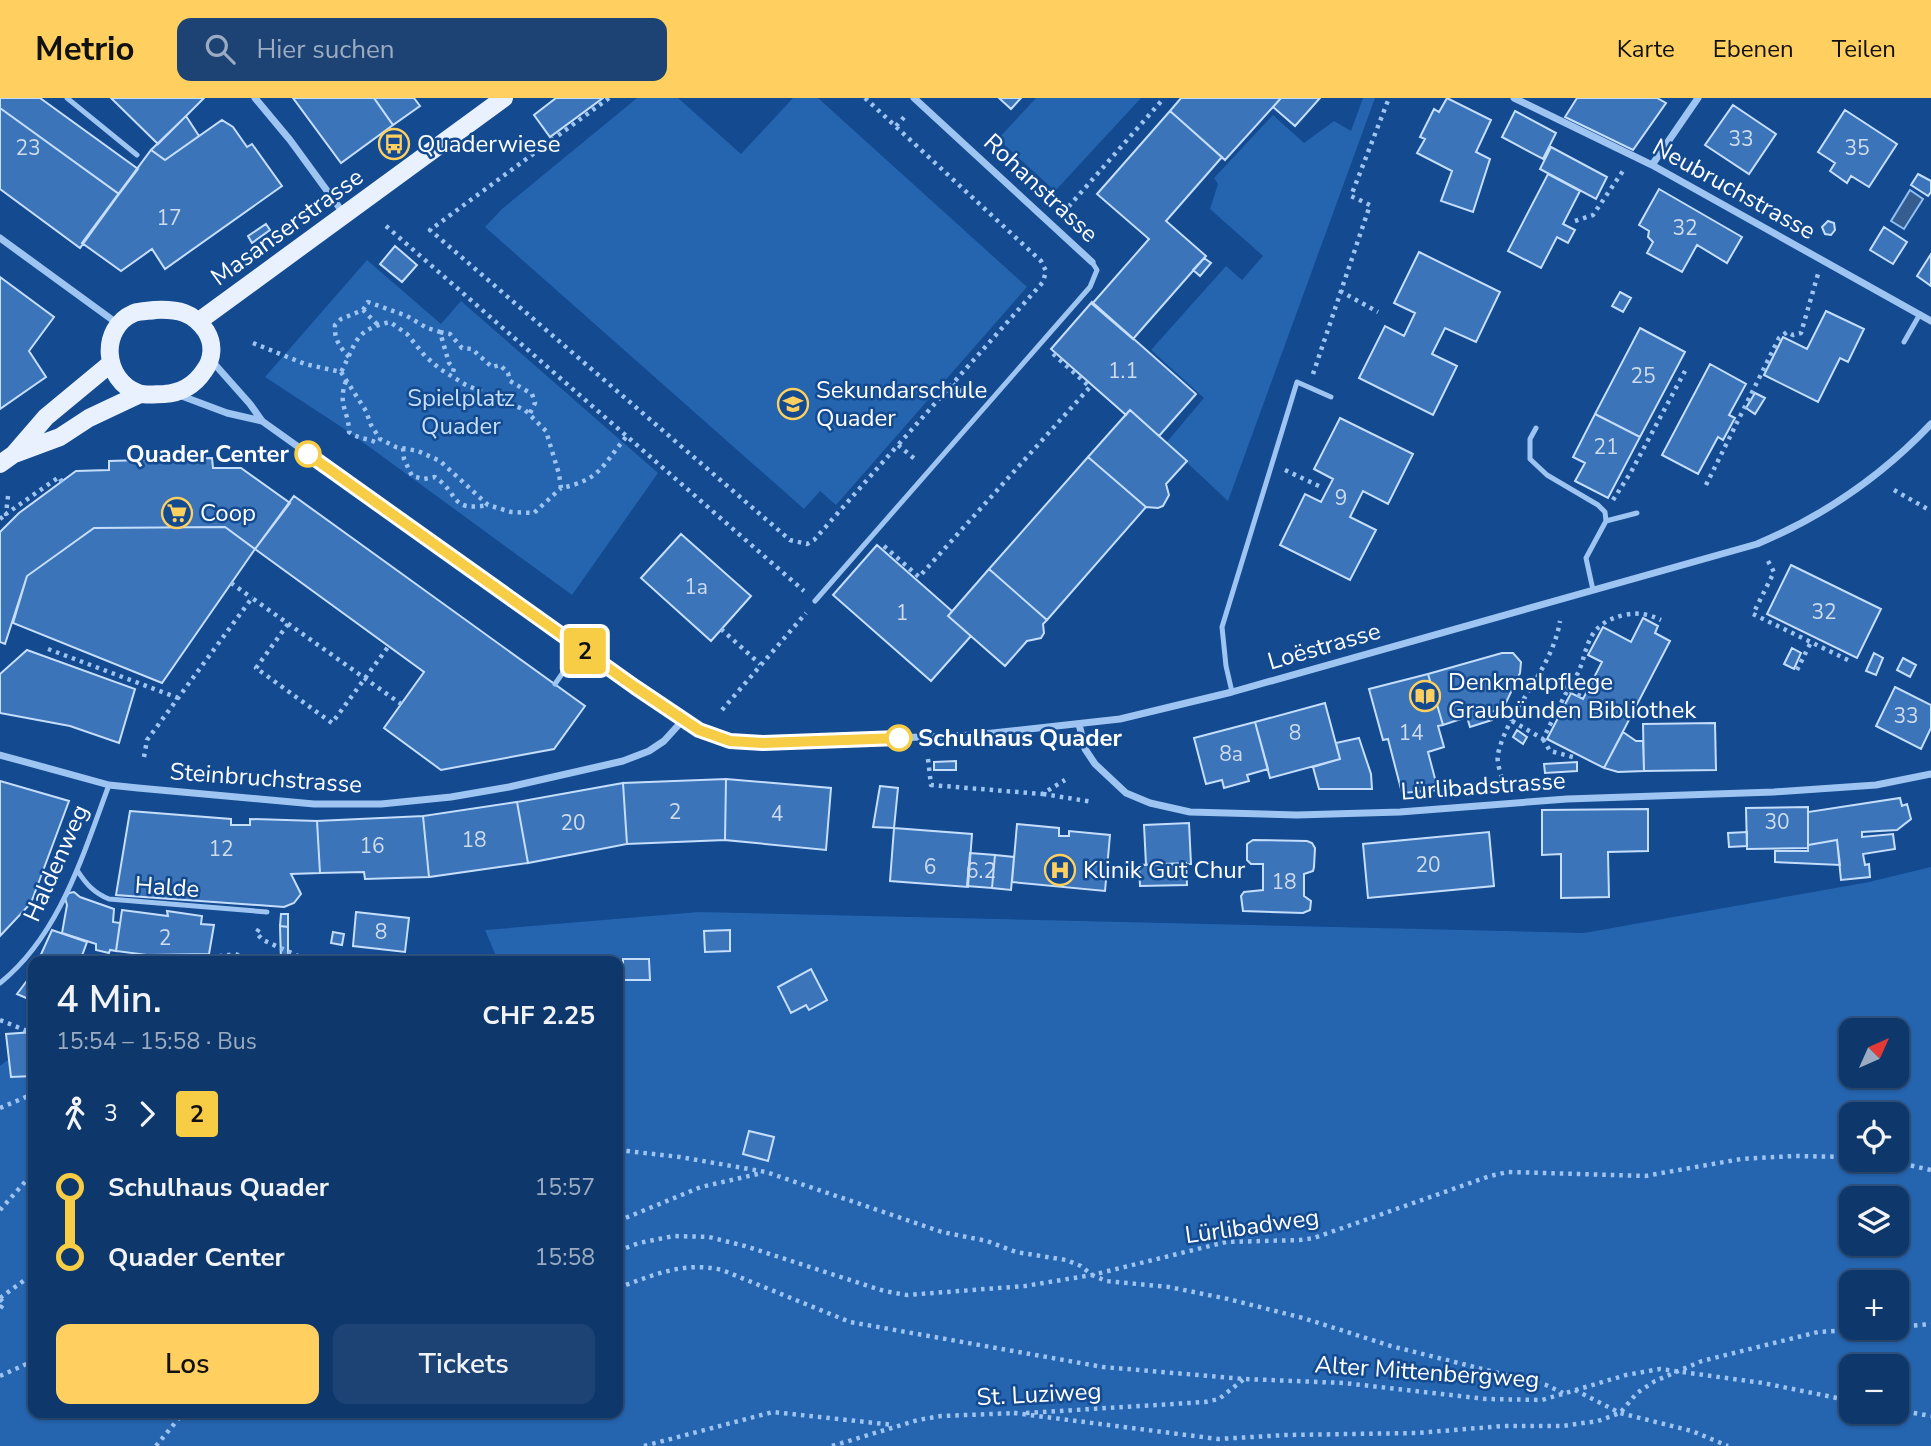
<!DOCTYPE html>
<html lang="de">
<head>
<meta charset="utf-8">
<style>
	:root { --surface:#0e386c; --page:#1c4374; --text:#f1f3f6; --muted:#9bacc2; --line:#2e527f; --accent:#ffd05f }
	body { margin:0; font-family:"Nunito Sans",sans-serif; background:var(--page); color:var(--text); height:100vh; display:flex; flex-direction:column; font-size:26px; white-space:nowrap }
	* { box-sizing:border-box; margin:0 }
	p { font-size:23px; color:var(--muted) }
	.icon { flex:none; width:38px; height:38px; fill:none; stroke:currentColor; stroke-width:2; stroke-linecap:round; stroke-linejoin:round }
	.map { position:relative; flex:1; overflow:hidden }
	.panel { position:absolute; left:28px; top:858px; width:595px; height:462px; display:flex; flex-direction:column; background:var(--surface); border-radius:14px; box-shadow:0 2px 5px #0004,0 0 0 2px var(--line) }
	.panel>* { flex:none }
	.badge { padding:0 14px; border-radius:5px; font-size:24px; line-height:46px }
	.needle { width:46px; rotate:45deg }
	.fabs { position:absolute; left:1839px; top:920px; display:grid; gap:14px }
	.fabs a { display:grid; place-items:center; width:70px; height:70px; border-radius:14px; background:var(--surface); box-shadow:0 2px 5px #0004,0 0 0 2px var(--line); font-size:35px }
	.map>.badge { position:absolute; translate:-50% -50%; box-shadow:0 0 0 4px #fff }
	.legs { display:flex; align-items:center; gap:10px; height:77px; padding:0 28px; font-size:23px }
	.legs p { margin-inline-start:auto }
	.overview { display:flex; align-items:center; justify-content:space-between; height:119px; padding:0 28px }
	h1 { font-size:38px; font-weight:600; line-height:52px }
	.action { display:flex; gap:14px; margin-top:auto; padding:14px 28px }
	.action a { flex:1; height:80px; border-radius:14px; background:var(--accent); color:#111; font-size:28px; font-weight:600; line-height:80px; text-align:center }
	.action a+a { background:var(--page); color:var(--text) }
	ul { padding:0 28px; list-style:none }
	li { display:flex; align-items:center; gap:24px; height:70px; font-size:26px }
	li i { display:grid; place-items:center; width:10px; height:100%; margin:0 9px; background:currentColor }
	li i::after { content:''; width:18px; height:18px; margin:-9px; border:5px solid; border-radius:50%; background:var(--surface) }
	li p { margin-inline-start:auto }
	li:first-child i { background:linear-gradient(#0000 50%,currentColor 0) }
	li:last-child i { background:linear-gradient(currentColor 50%,#0000 0) }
	header { display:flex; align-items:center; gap:42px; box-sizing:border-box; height:98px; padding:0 35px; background:var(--accent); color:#111 }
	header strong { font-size:33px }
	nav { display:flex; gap:38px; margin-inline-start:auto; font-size:24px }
	.search { width:490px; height:63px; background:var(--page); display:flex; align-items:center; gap:18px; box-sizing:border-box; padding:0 24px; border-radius:14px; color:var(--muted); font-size:26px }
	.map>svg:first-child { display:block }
	.green { fill:#2564af; fill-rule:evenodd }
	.water { fill:#355d90; stroke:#90bff4; stroke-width:2 }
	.building { fill:#3c74b9; stroke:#c5defc; stroke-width:2 }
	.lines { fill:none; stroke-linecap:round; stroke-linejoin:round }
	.path { stroke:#9ec4f1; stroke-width:4.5; stroke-dasharray:3.5 5; stroke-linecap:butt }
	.lane { stroke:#9ec4f1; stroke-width:5 }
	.street { stroke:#9ec4f1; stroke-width:7 }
	.primary { stroke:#e9f1ff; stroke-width:18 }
	.line-1-casing { stroke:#fff; stroke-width:16 }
	.line-1 { stroke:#f8cd46; stroke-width:10 }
	.stop-1-dot { fill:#fff; stroke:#f8cd46; stroke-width:3.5 }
	.labels { text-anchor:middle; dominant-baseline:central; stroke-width:5; stroke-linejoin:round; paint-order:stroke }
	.number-label { font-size:21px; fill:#cedcee }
	.poi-label { font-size:24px; fill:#fff; stroke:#134a90; text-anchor:start }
	.street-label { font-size:24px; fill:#fff; stroke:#134a90 }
	.park-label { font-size:24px; fill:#c5defc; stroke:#134a90 }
	.stop-label { font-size:24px; font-weight:bold; fill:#fff; stroke:#134a90; text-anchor:end }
</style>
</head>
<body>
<header>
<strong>Metrio</strong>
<div class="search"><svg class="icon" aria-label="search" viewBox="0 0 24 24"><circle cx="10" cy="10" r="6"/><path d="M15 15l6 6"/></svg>Hier suchen</div>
<nav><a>Karte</a><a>Ebenen</a><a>Teilen</a></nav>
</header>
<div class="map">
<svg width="1931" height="1348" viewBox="0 0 1931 1348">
	<rect width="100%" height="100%" fill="#134a90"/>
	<path class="green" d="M637 0H678L741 56 793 0H818L1027 189 836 407 820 393 804 411 485 129 502 111Z
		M1036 0H1141L1055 93 998 41Z
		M1363 0H1375L1228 403 1166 345 1204 300 1151 252 1226 168 1242 182 1263 158 1210 111 1218 86 1214 80 1273 17 1304 45 1334 23 1351 33Z
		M367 162 441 226 461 203 658 375 572 497 349 334 265 279Z
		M1931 769V1348H0V968L33 942V1314H618V863H498L485 832 699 814 1584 835 1869 784ZM1852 933H1897V978H1852ZM1852 1017H1897V1062H1852ZM1852 1101H1897V1146H1852ZM1852 1185H1897V1230H1852ZM1852 1269H1897V1314H1852Z"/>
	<path class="water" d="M1910 92 1923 101 1904 131 1891 123Z"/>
	<path class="building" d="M0 0H40L138 71 119 96 0 10Z
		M111 0H204L158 46Z
		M293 0H374L393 27 341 65Z
		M374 0H414L420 8 393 27Z
		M556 0H603L550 39 534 17Z
		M999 0H1021L1011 11Z
		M1181 0H1281L1225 62 1170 13Z
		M1281 0H1320L1295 28 1273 9Z
		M1447 0 1491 22 1476 54 1490 61 1473 114 1441 103 1452 73 1417 55 1425 41 1420 39 1434 11 1439 14Z
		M1577 0H1657L1666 5 1633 52 1565 19Z
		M1733 7 1776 36 1749 76 1705 47Z
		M0 10 119 96 80 150 0 91Z
		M1845 12 1897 46 1869 89 1851 78 1847 85 1830 73 1835 65 1818 54Z
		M1170 13 1222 59 1166 123 1206 158 1133 241 1092 206 1149 141 1097 96Z
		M1515 13 1556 35 1543 61 1502 39Z
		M186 18 199 38 165 62 151 52Z
		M222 22 233 29 247 49 252 46 282 88 165 171 152 151 121 173 82 145 151 52 165 62Z
		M1551 49 1607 79 1596 101 1540 71Z
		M1548 76 1580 93 1563 126 1575 132 1568 145 1557 139 1541 170 1508 153Z
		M1918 76 1931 83V94L1928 98 1911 87Z
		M1659 91 1742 139 1727 165 1697 147 1682 174 1647 155 1653 144 1648 139 1649 133 1639 127Z
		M1828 123 1834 125 1835 132 1831 137 1825 136 1822 129Z
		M266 126 270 132 252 145 248 138Z
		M1884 129 1907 144 1893 166 1870 152Z
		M395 148 417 167 402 184 380 166Z
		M1419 154 1500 194 1476 244 1445 230 1432 256 1457 268 1433 317 1359 280 1385 228 1404 238 1415 215 1394 205Z
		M1931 156V188L1917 178Z
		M1204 160 1211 165 1200 178 1193 172Z
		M0 179 54 219 29 253 46 279 0 311Z
		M1620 194 1631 200 1623 214 1612 208Z
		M1092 204 1196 296 1159 338 1130 312 1126 317 1051 251Z
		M1826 213 1864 231 1848 264 1840 260 1818 304 1764 277 1783 239 1807 251Z
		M1640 230 1685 254 1640 339 1595 316Z
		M1710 266 1746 286 1729 317 1735 320 1723 342 1718 339 1698 376 1662 357Z
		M1755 295 1765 300 1755 316 1746 310Z
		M1130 312 1187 363 1166 386 1169 397 1163 408 1158 410 1146 409 1088 359Z
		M1595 316 1640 339 1608 400 1575 383 1585 365 1573 359Z
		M1340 320 1413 356 1388 406 1363 393 1350 419 1376 432 1350 482 1280 447 1305 396 1321 404 1333 381 1314 371Z
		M1088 359 1146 409 1047 522 989 471Z
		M212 360 213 370H241L290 405 255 451 225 429 94 430 27 478 5 546 0 544V434L19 415 76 373 109 372V363Z
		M294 398 585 608 554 651 441 672 384 630 424 574 255 451Z
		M225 429 255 451 162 585 13 525 27 478 94 430Z
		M681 436 751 498 711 543 641 480Z
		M877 447 952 513 948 518 971 538 931 583 833 497Z
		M1791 467 1881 511 1857 560 1767 516Z
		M989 471 1047 522 1043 526 1044 535 1041 540 1027 543 1005 568 948 518Z
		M1643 520 1658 528 1655 535 1670 543 1604 670 1547 641 1571 595 1583 601 1602 564 1588 557 1603 529 1631 544Z
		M1792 550 1801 555 1794 571 1784 566Z
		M27 552 135 591 119 645 70 628 0 615V576Z
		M1502 555H1513L1521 564 1520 575 1503 611 1490 614 1492 622 1470 629 1467 619 1443 627 1428 576Z
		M1874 555 1883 560 1876 577 1866 573Z
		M1903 560 1916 567 1910 579 1897 572Z
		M1428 576 1443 627 1438 628 1444 649 1428 654 1438 692 1402 695 1388 641 1383 642 1369 591Z
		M1895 589 1931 607V630L1921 651 1876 628Z
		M1325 605 1340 661 1270 680 1255 624Z
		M1255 624 1268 671 1247 677 1249 683 1224 690 1222 682 1206 686 1194 640Z
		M1715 625 1716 672 1644 673 1643 626Z
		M1517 632 1527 639 1523 646 1513 639Z
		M1623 634 1636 643H1643L1644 673 1618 674 1604 670Z
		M1359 640 1371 676 1372 691H1319L1313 669 1340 661 1336 645Z
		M956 663V672H934V664Z
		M1577 664V673L1545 675 1544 666Z
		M726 681 725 742 627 746 623 685Z
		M726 681 831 690 826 752 725 742Z
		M0 683 69 703 31 805 0 838Z
		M623 685 627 746 528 765 517 704Z
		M880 688 898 690 894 730 873 729Z
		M1900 700 1902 708 1907 706 1911 721 1897 732 1862 734V739L1893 736 1895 751 1863 756 1865 767 1869 766 1870 779 1841 782 1837 742 1808 747V714Z
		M517 704 528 765 429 779 423 718Z
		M1808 709V750L1747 751 1746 710Z
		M1648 711V753L1608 754 1609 799 1561 800V756L1542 757V712Z
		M130 713 231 721V727H250V721L317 723 320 775 291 776 301 796 294 805 284 809 116 797Z
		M423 718 429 779 365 781 364 774 320 775 317 723Z
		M1189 725 1191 766 1146 767 1144 727Z
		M1017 726 1059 730V738H1069V733L1110 737 1105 793 1012 784Z
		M894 730 972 736 968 789 890 783Z
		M1489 734 1494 788 1368 800 1363 746Z
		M1747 734V748L1729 749 1728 735Z
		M1253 742 1307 743 1312 745 1315 750 1314 769 1313 773 1304 776V798L1311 803 1310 812 1303 815 1243 813 1241 798 1244 794 1263 792V766H1251L1247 762V746Z
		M1837 742 1840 767 1775 764V753H1808V747Z
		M970 755 995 757 992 790 967 788Z
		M995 757 1014 759 1011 792 992 790Z
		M1186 765 1187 787 1140 788 1139 767Z
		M74 794 80 799 114 811 113 824 120 825 116 853 110 852 109 855 96 852V846L62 835 67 807 65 800 69 795Z
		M122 812 168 818 167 813 202 818 201 826 214 827 209 856 147 857 116 853Z
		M356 814 409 820 405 854 353 848Z
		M281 816H288V829L280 828Z
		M280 828 288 829V859L298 863H281Z
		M52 832 87 844 80 863H38Z
		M730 832V853L705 854 704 833Z
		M333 834 344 836 342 847 331 845Z
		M623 861H649L650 882H623Z
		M811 871 827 902 809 912 806 907 791 915 778 889Z
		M32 876 33 877V903L17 896Z
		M33 934V978L11 979 6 936Z
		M749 1033 774 1039 768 1063 743 1056Z"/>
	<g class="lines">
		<path class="path" d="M609 0 430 132 790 442 807 446 814 442 898 347 917 363
			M865 0 1041 163 1046 173 1043 184 898 347
			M896 28 907 16
			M1063 115 1164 0
			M1575 123 1593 117 1625 70
			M386 128 804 493
			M1340 193 1378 214
			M363 212 368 204 407 218 427 230 440 234 449 265 454 270 452 278
			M440 234 450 236 462 250 472 251 492 269 500 267 508 275 510 283 532 296 535 305 529 317
			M253 245 305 266 341 274C357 244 354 232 390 224L407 236 425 258 440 271 466 287 525 312 546 333 559 376 561 390C600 382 602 368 626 339
			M349 259C340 249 334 242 335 227L341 221 363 212 378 227
			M341 274 366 313 371 327 380 341 396 349 418 353 440 363 488 407 511 414 534 415 561 390
			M1313 276 1370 107 1351 98 1389 0
			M346 283C337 307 349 313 349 334 356 340 366 340 375 344L380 341
			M953 286 971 301
			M403 350 404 361 412 378 424 381 435 379C460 396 449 414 488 407
			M1285 372 1319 388
			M1706 387 1779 240 1787 234 1793 237 1801 235 1818 176
			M1894 392 1931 413
			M8 398 6 416 59 379 62 384
			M1613 402 1631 374 1685 273
			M0 421 6 416
			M884 448 919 479 1090 289 1051 254
			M1768 463 1774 474 1753 516 1852 564
			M231 485 252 500
			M288 526 256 570 332 625 388 549
			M721 531 760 566
			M48 551 178 600
			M1797 572 1811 544
			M1540 576 1584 600
			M1566 591C1594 566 1574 529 1624 517 1638 514 1648 516 1661 522
			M722 612 806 515
			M1512 623 1543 641 1568 591
			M1543 641 1550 653 1573 659
			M144 659 147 642 252 500 401 606
			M928 661 931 687 1042 696 1065 682
			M1504 688C1502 678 1496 665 1498 656 1508 611 1552 573 1560 523
			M1043 696 1093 704
			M259 831 256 835 263 842 309 863
			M185 863 235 856 256 863
			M264 863 276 862
			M0 922 27 933 33 932
			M0 1010 33 996
			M618 1052 680 1059 766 1074 942 1134 987 1143 1016 1154 1066 1162 1081 1168 1092 1177 1106 1183 1169 1189 1228 1201 1303 1220 1391 1248 1546 1287 1563 1295
			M1886 1062 1931 1072
			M0 1112 33 1075
			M618 1123 701 1089 762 1075
			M618 1153 639 1145 674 1138 709 1139 745 1148 884 1193 907 1197 1025 1188 1092 1177 1226 1144 1300 1142 1314 1140 1490 1078 1508 1074 1645 1078 1741 1061 1794 1058 1852 1059
			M618 1190C653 1177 684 1163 722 1172L850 1224 1103 1269 1245 1281 1344 1285 1486 1301 1542 1302 1626 1277 1660 1271 1763 1285 1852 1303
			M0 1200 33 1176
			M0 1201 4 1205 0 1211
			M1897 1229 1931 1226
			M0 1278 33 1263
			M1575 1292 1620 1315 1692 1333 1728 1348
			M1897 1312 1931 1318
			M1014 1315 1218 1341 1286 1337 1417 1335 1503 1328H1562L1598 1323 1620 1315 1637 1295 1655 1283 1702 1263 1818 1234 1889 1230
			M1026 1315 1205 1304 1219 1301 1244 1281
			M156 1348 184 1314
			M644 1348 773 1314 894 1327
			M832 1348 918 1322 941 1318 1017 1315"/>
		<path class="lane" d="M67 0 137 57
			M1904 244 1920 216
			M1536 330 1530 341V361L1547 377 1598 407 1605 414 1606 423
			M1593 492 1586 460 1606 423 1637 415
			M815 503 1090 189 1097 172 1092 164
			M555 586 580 550
			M1232 594 1226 568 1222 529 1297 284 1331 299
			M77 772C86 786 94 795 109 801L267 814
			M0 885C60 837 83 756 109 687"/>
		<path class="street" d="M255 0 290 42 344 116
			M914 0 1092 164
			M1514 0 1652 67 1931 223
			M1652 67 1698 0
			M0 140 118 226
			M211 262 250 306 262 323 635 589 699 632 730 643 763 645 974 637 1120 621 1232 594 1757 446C1824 418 1881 379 1931 326
			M179 297 227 315 262 323
			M1079 626 1085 651 1095 666 1126 695 1150 705 1190 714 1297 717 1400 714 1567 701 1774 694 1876 687 1931 676
			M0 657 109 687 138 690 314 706H381L451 699 509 689 623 663 649 653 664 643 683 622"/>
		<path class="primary" d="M155 212C178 211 193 214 206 233 214 246 213 261 204 273 194 288 181 295 164 296 156 296 146 298 138 295 103 282 99 230 134 215 140 213 149 213 155 212Z
			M199 223 504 0
			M17 355 60 339 89 320 140 296
			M0 366 14 356 46 319 110 266"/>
	</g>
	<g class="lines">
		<g class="line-1-casing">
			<path id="line-1" d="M308 356 635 589 699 632 730 643 763 645 899 640"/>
		</g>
		<use href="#line-1" class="line-1"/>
	</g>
	<defs>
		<g id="bus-ring" transform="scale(1.575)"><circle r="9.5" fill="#134a90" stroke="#ffd05f" stroke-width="1.5"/><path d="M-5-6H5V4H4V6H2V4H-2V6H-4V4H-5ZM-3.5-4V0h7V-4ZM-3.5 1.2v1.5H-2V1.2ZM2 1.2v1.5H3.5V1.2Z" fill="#ffd05f"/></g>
		<g id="school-ring" transform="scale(1.575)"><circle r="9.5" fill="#134a90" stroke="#ffd05f" stroke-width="1.5"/><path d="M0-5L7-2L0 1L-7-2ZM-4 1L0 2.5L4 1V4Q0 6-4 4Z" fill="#ffd05f"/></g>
		<g id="supermarket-ring" transform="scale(1.575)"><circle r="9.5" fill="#134a90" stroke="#ffd05f" stroke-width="1.5"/><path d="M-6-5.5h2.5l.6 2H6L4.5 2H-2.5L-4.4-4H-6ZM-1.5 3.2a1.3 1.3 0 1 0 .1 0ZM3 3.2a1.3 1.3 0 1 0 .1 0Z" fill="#ffd05f"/></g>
		<g id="library-ring" transform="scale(1.575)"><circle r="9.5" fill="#134a90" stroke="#ffd05f" stroke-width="1.5"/><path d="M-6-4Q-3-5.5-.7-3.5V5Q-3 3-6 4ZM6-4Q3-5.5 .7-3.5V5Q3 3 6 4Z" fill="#ffd05f"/></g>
		<g id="hospital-ring" transform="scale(1.575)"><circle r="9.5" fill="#134a90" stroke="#ffd05f" stroke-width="1.5"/><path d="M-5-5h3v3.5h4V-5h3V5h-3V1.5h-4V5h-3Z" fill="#ffd05f"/></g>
	</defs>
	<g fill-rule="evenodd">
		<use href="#bus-ring" x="394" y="46"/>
		<use href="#school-ring" x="793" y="306"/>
		<use href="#supermarket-ring" x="177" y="415"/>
		<use href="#library-ring" x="1425" y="598"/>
		<use href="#hospital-ring" x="1060" y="772"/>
	</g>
	<g class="stop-1-dot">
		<circle cx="308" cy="356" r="12"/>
		<circle cx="899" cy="640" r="12"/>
	</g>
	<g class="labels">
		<g class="number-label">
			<text x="1741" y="41">33</text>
			<text x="28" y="50">23</text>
			<text x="1857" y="50">35</text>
			<text x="169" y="120">17</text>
			<text x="1685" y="130">32</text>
			<text x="1123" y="273">1.1</text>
			<text x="1643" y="278">25</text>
			<text x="1606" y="349">21</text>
			<text x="1341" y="400">9</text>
			<text x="696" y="489">1a</text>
			<text x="1824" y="514">32</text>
			<text x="902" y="515">1</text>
			<text x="1906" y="618">33</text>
			<text x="1295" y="635">8</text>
			<text x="1411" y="635">14</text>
			<text x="1231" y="656">8a</text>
			<text x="675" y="714">2</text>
			<text x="777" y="716">4</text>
			<text x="1777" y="724">30</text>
			<text x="573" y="725">20</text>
			<text x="474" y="742">18</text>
			<text x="372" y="748">16</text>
			<text x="221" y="751">12</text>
			<text x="1428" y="767">20</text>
			<text x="930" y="769">6</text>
			<text x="981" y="773">6.2</text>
			<text x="1284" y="784">18</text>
			<text x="381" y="834">8</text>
			<text x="165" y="840">2</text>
		</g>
		<g class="poi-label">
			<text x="417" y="46">Quaderwiese</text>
			<text x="816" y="292">Sekundarschule<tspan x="816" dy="28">Quader</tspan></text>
			<text x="200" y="415">Coop</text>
			<text x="1448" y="584">Denkmalpflege<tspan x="1448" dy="28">Graubünden Bibliothek</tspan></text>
			<text x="1083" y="772">Klinik Gut Chur</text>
		</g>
		<g class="street-label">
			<text transform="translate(1041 90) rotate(43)">Rohanstrasse</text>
			<text transform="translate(1734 91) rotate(29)">Neubruchstrasse</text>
			<text transform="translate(287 129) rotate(-36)">Masanserstrasse</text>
			<text transform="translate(1324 548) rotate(-16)">Loëstrasse</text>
			<text transform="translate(266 680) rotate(4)">Steinbruchstrasse</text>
			<text transform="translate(1483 688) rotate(-4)">Lürlibadstrasse</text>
			<text transform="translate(56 765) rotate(-66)">Haldenweg</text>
			<text transform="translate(167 789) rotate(4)">Halde</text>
			<text transform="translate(1252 1128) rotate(-8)">Lürlibadweg</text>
			<text transform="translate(1427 1274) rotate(4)">Alter Mittenbergweg</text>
			<text transform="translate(1039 1296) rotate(-3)">St. Luziweg</text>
		</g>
		<g class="park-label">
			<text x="461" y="300">Spielplatz<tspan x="461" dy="28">Quader</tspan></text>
		</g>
		<g class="stop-label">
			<text x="289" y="356">Quader Center</text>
			<text x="918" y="640" text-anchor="start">Schulhaus Quader</text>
		</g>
	</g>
</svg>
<div class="fabs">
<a><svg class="needle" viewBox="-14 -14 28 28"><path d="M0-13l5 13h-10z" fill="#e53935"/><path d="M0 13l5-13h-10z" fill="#9bacc2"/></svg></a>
<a><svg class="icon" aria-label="locate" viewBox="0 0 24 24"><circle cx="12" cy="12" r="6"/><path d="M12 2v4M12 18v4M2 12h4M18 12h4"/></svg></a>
<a><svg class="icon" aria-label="layers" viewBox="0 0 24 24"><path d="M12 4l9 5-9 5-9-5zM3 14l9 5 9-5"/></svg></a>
<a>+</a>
<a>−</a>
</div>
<b class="badge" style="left:585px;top:553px;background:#f8cd46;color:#111">2</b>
<section class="panel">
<div class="overview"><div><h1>4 Min.</h1><p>15:54 – 15:58 · Bus</p></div><b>CHF 2.25</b></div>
<div class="legs"><svg class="icon" aria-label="walk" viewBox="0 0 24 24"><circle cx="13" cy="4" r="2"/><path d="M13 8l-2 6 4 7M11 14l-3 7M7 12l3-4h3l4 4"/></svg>3<svg class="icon" aria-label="forward" viewBox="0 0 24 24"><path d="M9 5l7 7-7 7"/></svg><b class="badge" style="background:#f8cd46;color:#111">2</b></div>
<ul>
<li><i style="color:#f8cd46"></i><b>Schulhaus Quader</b><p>15:57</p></li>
<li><i style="color:#f8cd46"></i><b>Quader Center</b><p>15:58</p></li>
</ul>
<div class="action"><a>Los</a><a>Tickets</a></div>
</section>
</div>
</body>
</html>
